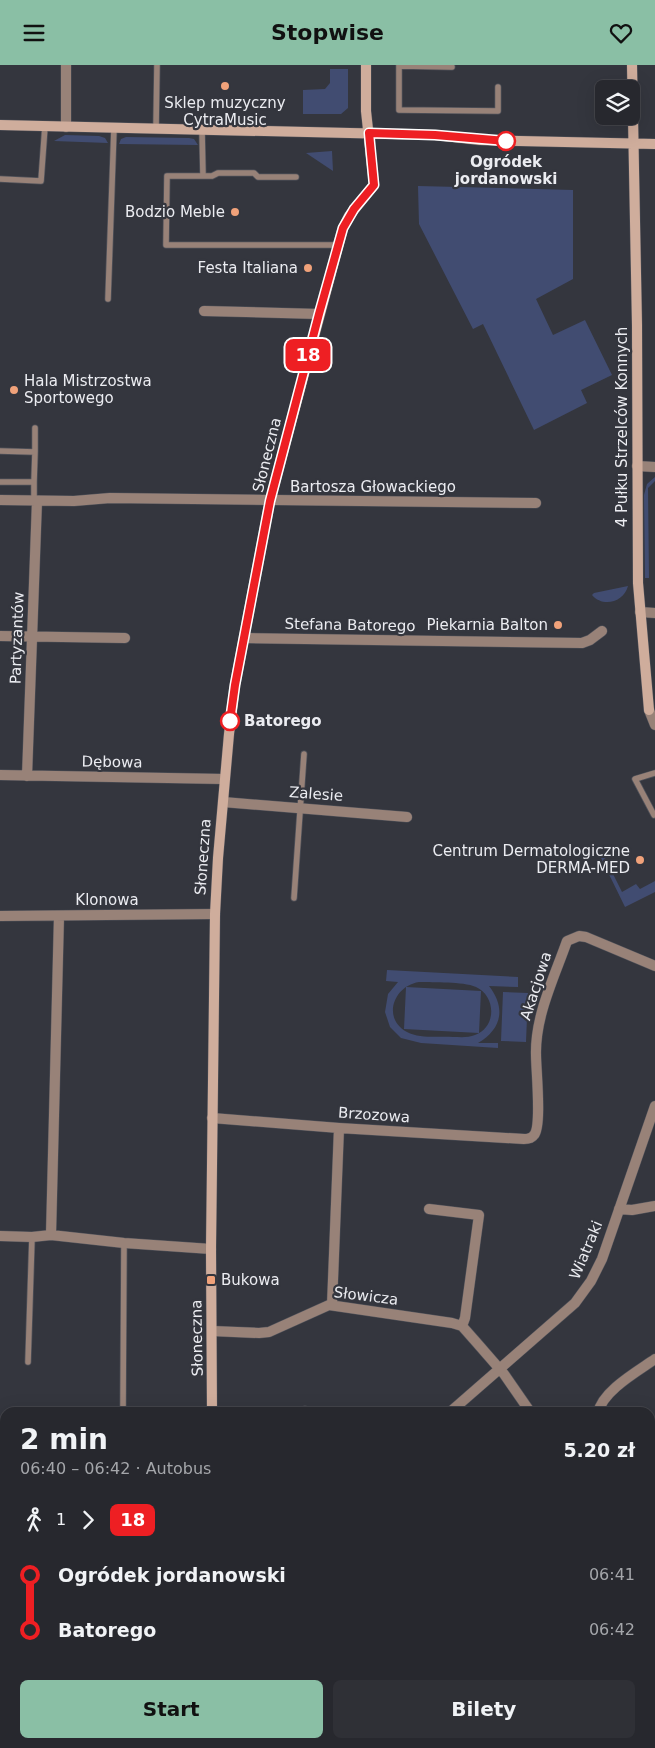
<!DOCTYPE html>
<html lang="pl">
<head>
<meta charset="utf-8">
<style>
	:root { --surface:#27282e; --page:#2f3036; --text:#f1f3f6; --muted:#a4a6aa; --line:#43444a; --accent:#8abfa5 }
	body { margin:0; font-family:"DejaVu Sans",sans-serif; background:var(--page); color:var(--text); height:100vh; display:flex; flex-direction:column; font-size:19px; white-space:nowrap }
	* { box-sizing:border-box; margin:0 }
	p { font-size:16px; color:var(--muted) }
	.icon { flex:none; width:28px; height:28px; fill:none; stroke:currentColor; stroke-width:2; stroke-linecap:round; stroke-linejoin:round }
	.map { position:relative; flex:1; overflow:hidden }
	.panel { position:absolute; left:0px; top:1342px; width:655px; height:341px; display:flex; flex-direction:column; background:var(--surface); border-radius:15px 15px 0 0; box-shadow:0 5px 20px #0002,0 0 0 1px var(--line) }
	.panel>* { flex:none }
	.badge { padding:0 10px; border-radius:8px; font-size:18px; line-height:32px }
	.fabs { position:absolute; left:595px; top:15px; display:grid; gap:10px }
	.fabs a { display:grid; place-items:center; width:45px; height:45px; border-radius:8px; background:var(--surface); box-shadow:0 5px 20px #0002,0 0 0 1px var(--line); font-size:25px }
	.map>.badge { position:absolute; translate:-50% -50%; box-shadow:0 0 0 2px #fff }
	.legs { display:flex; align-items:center; gap:8px; height:55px; padding:0 20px; font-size:16px }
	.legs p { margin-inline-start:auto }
	.headline { display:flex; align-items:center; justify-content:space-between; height:85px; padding:0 20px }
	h1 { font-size:28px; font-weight:800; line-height:38px }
	.action { display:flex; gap:10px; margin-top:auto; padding:10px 20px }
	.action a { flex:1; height:58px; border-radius:8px; background:var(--accent); color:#111; font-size:20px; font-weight:800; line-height:58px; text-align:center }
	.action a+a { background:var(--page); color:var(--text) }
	ul { padding:0 20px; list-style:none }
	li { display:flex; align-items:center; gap:18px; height:55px; font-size:19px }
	li i { display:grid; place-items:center; width:8px; height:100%; margin:0 6px; background:currentColor }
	li i::after { content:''; width:12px; height:12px; margin:-6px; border:4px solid; border-radius:50%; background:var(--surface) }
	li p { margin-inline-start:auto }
	li:first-child i { background:linear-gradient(#0000 50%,currentColor 0) }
	li:last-child i { background:linear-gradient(currentColor 50%,#0000 0) }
	header { display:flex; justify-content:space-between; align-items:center; height:65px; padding:0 20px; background:var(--accent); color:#111; font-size:22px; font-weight:800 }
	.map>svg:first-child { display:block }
	.green { fill:#414c71; fill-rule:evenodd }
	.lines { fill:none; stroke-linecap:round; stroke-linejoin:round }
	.lane-casing { stroke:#51535b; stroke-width:7 }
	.street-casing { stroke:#51535b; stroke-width:11 }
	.secondary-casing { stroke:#51535b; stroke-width:11 }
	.lane { stroke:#988278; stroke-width:5.5 }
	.street { stroke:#988278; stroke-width:10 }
	.secondary { stroke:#cfad9c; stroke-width:10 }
	.rail { stroke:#aeafb5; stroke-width:4 }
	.line-1-casing { stroke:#fff; stroke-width:11 }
	.line-1 { stroke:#ee1f23; stroke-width:8 }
	.poi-dot { fill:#f0a27a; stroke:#34363e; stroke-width:2 }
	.stop-1-dot { fill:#fff; stroke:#ee1f23; stroke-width:2.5 }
	.labels { text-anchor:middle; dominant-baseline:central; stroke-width:4.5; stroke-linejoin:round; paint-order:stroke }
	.poi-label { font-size:15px; fill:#ebecf1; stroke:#34363e; text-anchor:end }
	.stop-label { font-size:15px; font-weight:bold; fill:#ebecf1; stroke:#34363e }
	.street-label { font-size:15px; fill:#ebecf1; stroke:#34363e }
</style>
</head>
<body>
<header><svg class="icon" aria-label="menu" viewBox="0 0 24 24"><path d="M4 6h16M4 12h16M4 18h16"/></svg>Stopwise<svg class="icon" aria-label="heart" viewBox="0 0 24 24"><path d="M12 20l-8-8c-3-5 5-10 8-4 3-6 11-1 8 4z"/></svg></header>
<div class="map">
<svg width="655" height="1683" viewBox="0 0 655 1683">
	<rect width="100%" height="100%" fill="#34363e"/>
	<path class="green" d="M330 4H348V43L341 49H303V25L325 24 330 18Z
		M65 70 99 71 105 73 108 78 54 76Z
		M126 72 189 73 194 74 198 80 119 79 121 74Z
		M332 86 333 106 306 88Z
		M418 121 573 125V214L536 234 553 270 585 255 612 310 581 325 587 338 534 365 483 259 473 264 419 159Z
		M655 412V416L648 423 649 513H645L644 430 647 419Z
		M628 521C624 537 603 543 592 530L594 528Z
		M604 791 622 827 636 819 640 824 655 816V827L625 842 601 793Z
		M387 905 518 912V922L489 921C506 943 502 964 478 978H498V983L421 978 401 973 390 962 385 947 388 929 398 917 386 916ZM419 917C434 918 462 916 476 922 496 931 497 962 475 970 468 973 460 972 453 972 439 971 420 974 407 967 382 954 393 921 419 917Z
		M406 922 481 926 479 968 404 964Z
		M503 927 528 928 526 977 501 976Z"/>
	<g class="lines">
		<g class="lane-casing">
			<path id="lane" d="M399 0V45L498 46V22
				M400 1 452 2
				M156 64 157 0
				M202 65 203 111
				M296 112H258L254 108H218L212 111H167L166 180H338
				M0 114 41 116 45 61
				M108 234 114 63
				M0 386 35 387 34 417H0
				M35 387V363
				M34 436V417
				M654 750 635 714 655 708
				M294 833 304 689
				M28 1297 32 1172
				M113 1348 123 1345 124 1178"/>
		</g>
		<g class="street-casing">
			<path id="street" d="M66 62V0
				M204 246 319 249
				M637 401 655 402
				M0 435 74 436 110 433 536 438
				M640 547 655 548
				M0 571 125 573
				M244 573 582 578 590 575 602 566
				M649 645 655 660
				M0 710 224 714
				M27 711 37 436
				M223 737 407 752
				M0 851 215 849
				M212 1053 339 1063 524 1074C527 1074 532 1073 534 1070 542 1061 536 1005 536 990 535 951 554 913 567 876L579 871 586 872 655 901
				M429 1144 479 1150 465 1253 462 1261
				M619 1144 632 1145 655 1141
				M51 1170 59 851
				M0 1171 32 1172 51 1170 124 1178 211 1184
				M332 1240 339 1063
				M212 1266 259 1268 269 1267 329 1240 452 1258 462 1261 477 1278 504 1309 531 1348
				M305 1346 313 1348
				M449 1348 575 1238 591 1216 602 1194 655 1041
				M598 1348C602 1326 638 1306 655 1294
				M650 1520 655 1527
				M485 1679 499 1683
				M628 1679V1683"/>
		</g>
		<g class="secondary-casing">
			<path id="secondary" d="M632 0 637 260 638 518 649 645
				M0 60 435 70 480 75 655 79
				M212 1348 211 1184 215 849 218 793 229 669 235 620 270 436 343 163 349 151 374 120 366 46V0
				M215 1679V1683"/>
		</g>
		<use href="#lane" class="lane"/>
		<use href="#street" class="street"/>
		<use href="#secondary" class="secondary"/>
		<path class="rail" d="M0 1647 5 1651
			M38 1679 43 1683"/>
	</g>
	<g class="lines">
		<g class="line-1-casing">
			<path id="line-1" d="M230 656 235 620 270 436 319 249 343 163 354 144 374 120 369 68 435 70 506 76"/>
		</g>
		<use href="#line-1" class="line-1"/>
	</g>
	<g class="poi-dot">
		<circle cx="225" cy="21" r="5"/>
		<circle cx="235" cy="147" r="5"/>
		<circle cx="308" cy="203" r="5"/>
		<circle cx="14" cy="325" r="5"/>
		<circle cx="558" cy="560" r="5"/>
		<circle cx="640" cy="795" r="5"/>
		<rect x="206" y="1210" width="10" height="10" rx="2.5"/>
	</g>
	<g class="stop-1-dot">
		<circle cx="506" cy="76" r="9"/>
		<circle cx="230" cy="656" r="9"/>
	</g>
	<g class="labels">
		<g class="poi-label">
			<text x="225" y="38" text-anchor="middle">Sklep muzyczny<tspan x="225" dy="17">CytraMusic</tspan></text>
			<text x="225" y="147">Bodzio Meble</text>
			<text x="298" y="203">Festa Italiana</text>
			<text x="24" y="316" text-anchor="start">Hala Mistrzostwa<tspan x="24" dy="17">Sportowego</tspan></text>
			<text x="548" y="560">Piekarnia Balton</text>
			<text x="630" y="786">Centrum Dermatologiczne<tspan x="630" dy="17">DERMA-MED</tspan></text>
			<text x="221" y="1215" text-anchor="start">Bukowa</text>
		</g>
		<g class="stop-label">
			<text x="506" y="97">Ogródek<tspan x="506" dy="17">jordanowski</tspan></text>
			<text x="244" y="656" text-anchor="start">Batorego</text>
		</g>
		<g class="street-label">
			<text transform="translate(622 362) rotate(-90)">4 Pułku Strzelców Konnych</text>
			<text transform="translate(267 390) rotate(-76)">Słoneczna</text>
			<text x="373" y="422">Bartosza Głowackiego</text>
			<text transform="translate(350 560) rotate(1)">Stefana Batorego</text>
			<text transform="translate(17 573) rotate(-88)">Partyzantów</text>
			<text transform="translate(112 697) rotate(1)">Dębowa</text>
			<text transform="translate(316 729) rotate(4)">Zalesie</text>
			<text transform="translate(203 792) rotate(-86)">Słoneczna</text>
			<text x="107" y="835">Klonowa</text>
			<text transform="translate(536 921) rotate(-72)">Akacjowa</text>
			<text transform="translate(374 1050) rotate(4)">Brzozowa</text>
			<text transform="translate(586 1185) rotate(-67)">Wiatraki</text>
			<text transform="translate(366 1231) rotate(7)">Słowicza</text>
			<text transform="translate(197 1273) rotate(-91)">Słoneczna</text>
		</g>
	</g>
</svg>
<div class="fabs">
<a><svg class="icon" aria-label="layers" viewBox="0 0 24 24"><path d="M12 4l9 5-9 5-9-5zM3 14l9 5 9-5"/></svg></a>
</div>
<b class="badge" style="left:308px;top:290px;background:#ee1f23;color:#fff">18</b>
<section class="panel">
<div class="headline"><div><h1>2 min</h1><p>06:40 – 06:42 · Autobus</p></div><b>5.20 zł</b></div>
<div class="legs"><svg class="icon" aria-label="walk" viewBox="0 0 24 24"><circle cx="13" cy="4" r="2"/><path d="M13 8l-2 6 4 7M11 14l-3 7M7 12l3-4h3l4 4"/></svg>1<svg class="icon" aria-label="forward" viewBox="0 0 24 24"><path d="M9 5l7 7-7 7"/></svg><b class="badge" style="background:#ee1f23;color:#fff">18</b></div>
<ul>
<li><i style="color:#ee1f23"></i><b>Ogródek jordanowski</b><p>06:41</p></li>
<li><i style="color:#ee1f23"></i><b>Batorego</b><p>06:42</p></li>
</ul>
<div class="action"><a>Start</a><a>Bilety</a></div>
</section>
</div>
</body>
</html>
